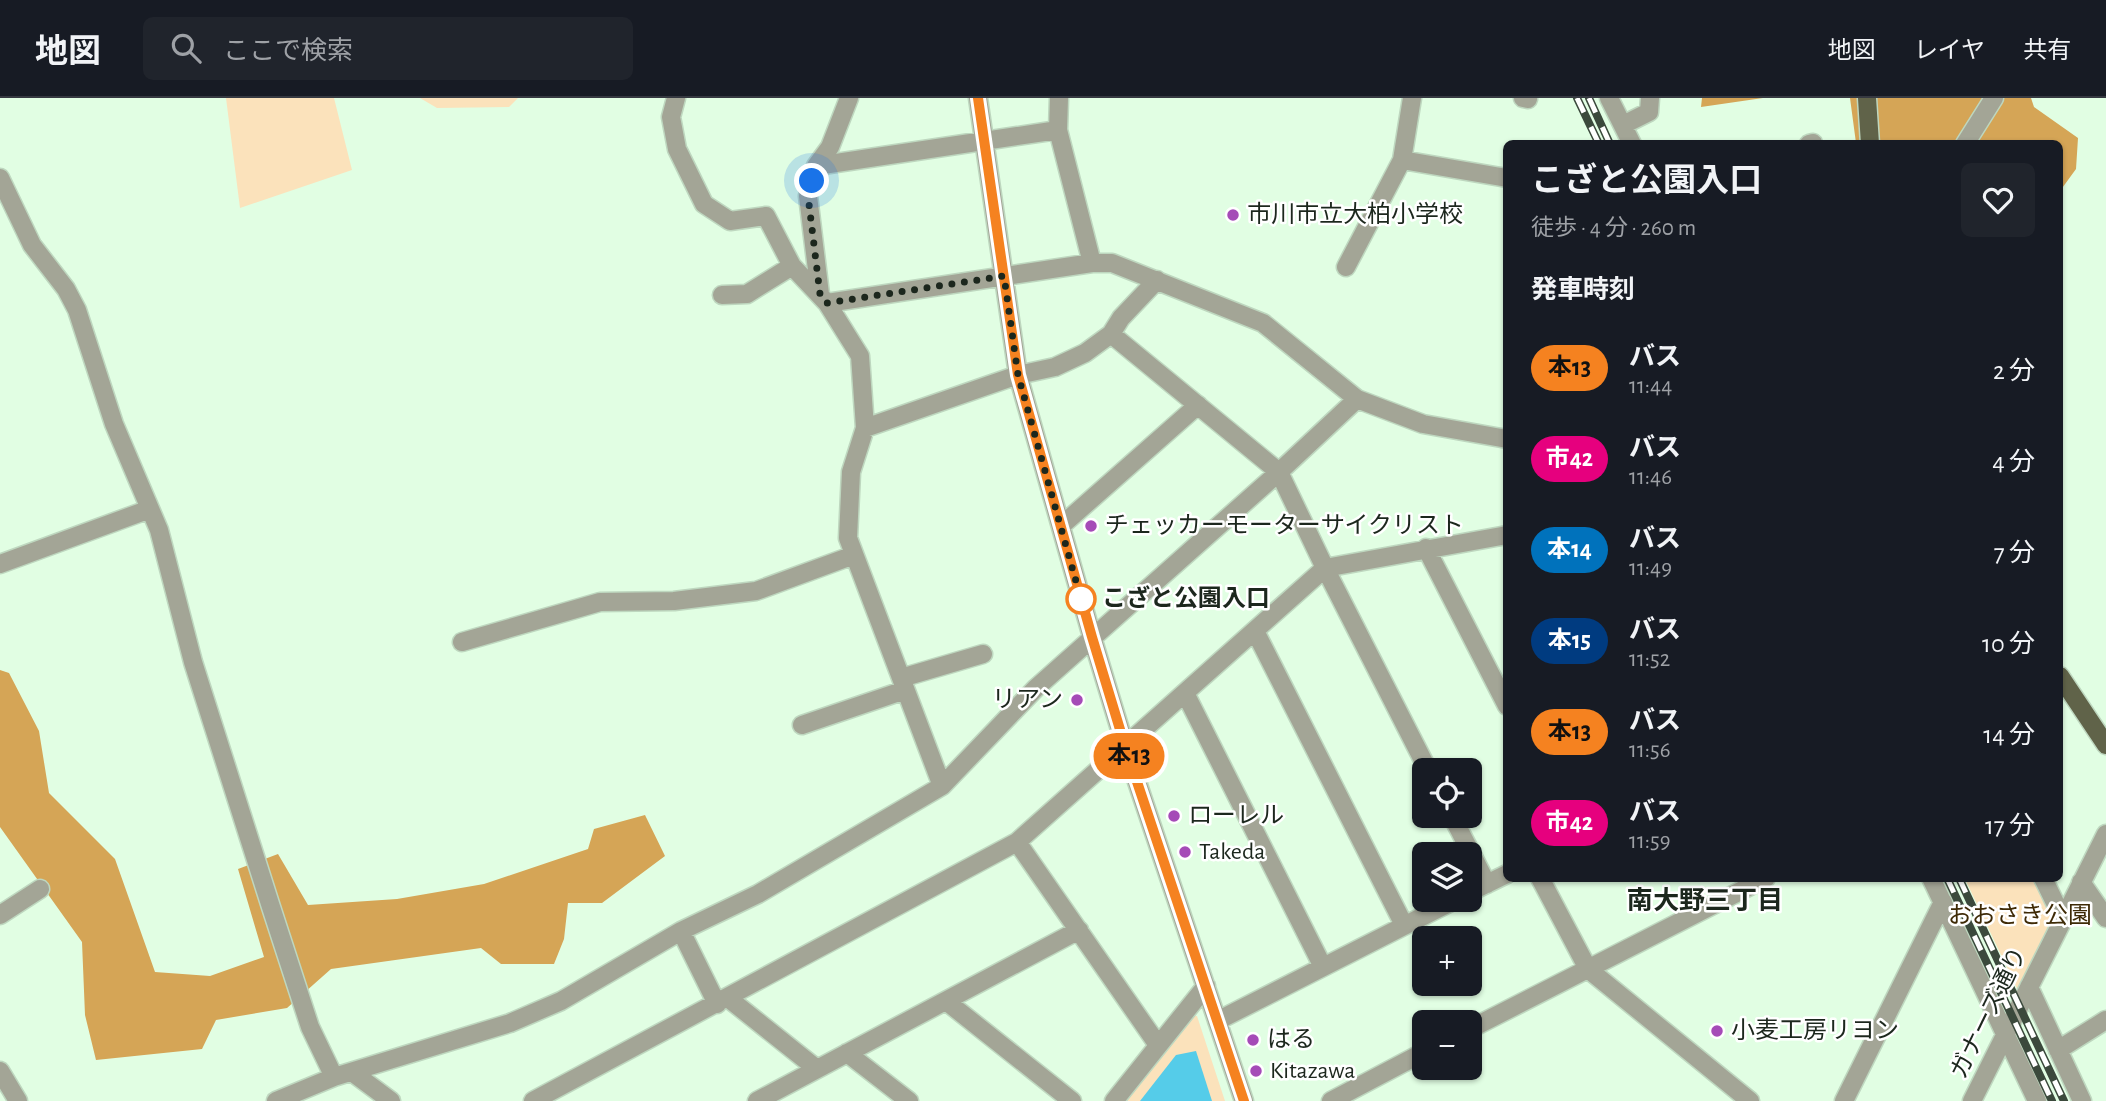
<!DOCTYPE html>
<html lang="ja">
<head>
<meta charset="utf-8">
<style>
	:root { --surface:#171b24; --page:#20242c; --text:#f1f3f6; --muted:#9ea1a6; --line:#363941 }
	body { margin:0; font-family:"Alegreya Sans","Noto Sans JP",sans-serif; background:var(--page); color:var(--text); height:100vh; display:flex; flex-direction:column; font-size:26px; white-space:nowrap }
	* { box-sizing:border-box; margin:0 }
	p { font-size:23px; color:var(--muted) }
	.icon { flex:none; width:38px; height:38px; fill:none; stroke:currentColor; stroke-width:2; stroke-linecap:round; stroke-linejoin:round }
	.map { position:relative; flex:1; overflow:hidden }
	.side { position:absolute; left:1503px; top:42px; width:560px; height:742px; display:flex; flex-direction:column; background:var(--surface); border-radius:10px; box-shadow:0 2px 5px #0004 }
	.side>* { flex:none }
	.badge { padding:0 14px; border-radius:23px; font-size:24px; line-height:46px }
	.buttons { position:absolute; left:1412px; top:660px; display:grid; gap:14px }
	.buttons a { display:grid; place-items:center; width:70px; height:70px; border-radius:10px; background:var(--surface); box-shadow:0 2px 5px #0004; font-size:35px }
	.you { position:absolute; width:35px; height:35px; margin:-18px; border:5px solid #fff; border-radius:50%; background:#1a73e8; box-shadow:0 0 0 10px #1a73e833 }
	.map>.badge { position:absolute; translate:-50% -50%; box-shadow:0 0 0 4px #fff }
	h2 { padding:0 28px; font-size:26px; line-height:63px }
	.round { display:grid; place-items:center; flex:none; width:74px; height:74px; border-radius:10px; background:var(--page) }
	.overview { display:flex; align-items:center; justify-content:space-between; height:119px; padding:0 28px }
	h1 { font-size:33px; font-weight:700; line-height:52px }
	ul { padding:0; list-style:none }
	li { display:flex; align-items:center; gap:21px; height:91px; padding:0 28px }
	li div { flex:1 }
	li b { display:block; font-size:26px }
	li em { font-style:normal }
	li .badge { min-width:77px; font-weight:700; text-align:center }
	header { display:flex; align-items:center; gap:42px; box-sizing:border-box; height:98px; padding:0 35px; background:var(--surface); border-bottom:2px solid var(--line) }
	header strong { font-size:33px }
	nav { display:flex; gap:38px; margin-inline-start:auto; font-size:24px }
	.search { width:490px; height:63px; background:var(--page); display:flex; align-items:center; gap:18px; box-sizing:border-box; padding:0 24px; border-radius:10px; color:var(--muted); font-size:26px }
	.map>svg:first-child { display:block }
	.green { fill:#fbe2bb }
	.forest { fill:#d5a556 }
	.water { fill:#55cce9 }
	.lines { fill:none; stroke-linecap:round; stroke-linejoin:round }
	.minor-casing { stroke:#bed7bf; stroke-width:21 }
	.major-casing { stroke:#bed7bf; stroke-width:21 }
	.minor { stroke:#a3a596; stroke-width:18 }
	.major { stroke:#606349; stroke-width:18 }
	.rail-casing { stroke:#3b493c; stroke-width:8 }
	.rail { stroke:#fff; stroke-width:5; stroke-dasharray:16; stroke-linecap:butt }
	.line-casing { stroke:#fff; stroke-width:16 }
	.line { stroke:#f58220; stroke-width:10 }
	.walk { stroke:#1c271d; stroke-width:7; stroke-dasharray:0 12.6 }
	.poi-dot { fill:#a54bb7; stroke:#fff; stroke-width:2.5 }
	.stop-dot { fill:#fff; stroke:#f58220; stroke-width:3.5 }
	.labels { text-anchor:middle; dominant-baseline:central; stroke-width:5; stroke-linejoin:round; paint-order:stroke }
	.poi-label { font-size:24px; fill:#1c271d; stroke:#fff; text-anchor:start }
	.stop-label { font-size:24px; font-weight:bold; fill:#1c271d; stroke:#fff; text-anchor:start }
	.park-label { font-size:24px; fill:#3e2a06; stroke:#fff }
	.street-label { font-size:24px; fill:#1c271d; stroke:#fff }
	.neighbourhood-label { font-size:26px; font-weight:bold; fill:#1c271d; stroke:#fff }
</style>
</head>
<body>
<header>
<strong>地図</strong>
<div class="search"><svg class="icon" aria-label="search" viewBox="0 0 24 24"><circle cx="10" cy="10" r="6"/><path d="M15 15l6 6"/></svg>ここで検索</div>
<nav><a>地図</a><a>レイヤ</a><a>共有</a></nav>
</header>
<div class="map">
<svg width="2106" height="1003" viewBox="0 0 2106 1003">
	<rect width="100%" height="100%" fill="#e1fee3"/>
	<path class="green" d="M226 0H334L352 72 240 110Z
		M420 0H518L509 9 437 10Z
		M1965 781H2040L2059 820 2020 897Z
		M1191 918H1197L1225 1003H1124Z"/>
	<path class="forest" d="M1702 0H1763L1701 9Z
		M1850 0H2031L2034 9 2078 40 2076 71 2060 93V46L1856 45Z
		M0 572 9 575 39 633 49 695 115 761 155 874 210 878 264 859 238 771 278 756 308 807 397 801 484 786 588 751 594 731 645 717 665 758 602 805H568L564 841 554 866H501L481 850 331 871 287 910 216 922 202 951 96 962 85 917 82 844 0 729Z"/>
	<path class="water" d="M1196 953 1212 1003H1140L1176 957Z"/>
	<g class="lines">
		<g class="minor-casing">
			<path id="minor" d="M676 0 671 19 677 51 704 106 730 123 766 118 792 168 827 205 860 258 865 330
				M978 0 1018 277 1092 539 1125 648 1244 1003
				M1059 0 1058 32 1092 165
				M1412 0 1402 62 1507 80
				M1523 0 1528 1
				M1609 0 1632 46
				M1623 27 1649 14 1650 0
				M1809 46 1813 45
				M1965 46 1994 0
				M816 68 1058 32
				M0 80 32 147 66 191 77 212 114 326 159 432 193 564 271 809 310 929 334 979
				M1346 169 1402 62
				M1157 182 1121 220 1111 236 1085 255 1055 269 1018 277 865 330 851 374 848 440 942 688 1036 590 1279 374 1357 301
				M820 196 808 98 816 68 830 49 849 0
				M722 197 747 196 792 168
				M827 205 1092 165H1112L1263 225 1357 301 1423 326 1507 341
				M1111 236 1279 374 1325 470 1428 672
				M1061 428 1198 307
				M1426 450 1507 608
				M0 466 150 411
				M1255 533 1404 827
				M462 544 600 504 674 503 756 493 854 457
				M901 580 983 556
				M1185 595 1323 869
				M802 627 905 592
				M1452 718 1487 786
				M1017 744 1158 947
				M1540 780 1588 871 1750 1003
				M1931 780 2037 1003
				M2043 780 2063 821
				M2081 784 2106 820
				M1470 794 1507 776
				M0 817 40 791
				M681 833 717 906
				M2029 889 2082 1003
				M728 900 817 971
				M946 903 1072 1003
				M1217 923 1455 802
				M1470 931 1766 780
				M2058 952 2106 922
				M847 955 909 1003
				M0 973 18 1003
				M352 974 391 1003
				M276 1003 334 979 510 925 561 903 681 833 758 796 942 688
				M533 1003 1017 744 1325 470 1507 437
				M757 1003 1079 832
				M1114 1003 1206 888
				M1331 1003 1424 954
				M1844 1003 1943 804
				M1972 1003 2106 736"/>
		</g>
		<g class="major-casing">
			<path id="major" d="M1867 0 1870 46
				M2060 578 2106 647"/>
		</g>
		<use href="#minor" class="minor"/>
		<use href="#major" class="major"/>
		<g class="rail-casing">
			<path id="rail" d="M1577 0 1599 46
				M1589 0 1610 46
				M1947 780 2052 1003
				M1959 780 2064 1003"/>
		</g>
		<use href="#rail" class="rail"/>
	</g>
	<g class="lines">
		<g class="line-casing">
			<path id="line" d="M978 0 1018 277 1092 539 1125 648 1244 1003"/>
		</g>
		<use href="#line" class="line"/>
		<path class="walk" d="M812 83 808 98 820 196 827 205 1004 178 1018 277 1081 501"/>
	</g>
	<g class="poi-dot">
		<circle cx="1233" cy="117" r="7"/>
		<circle cx="1091" cy="428" r="7"/>
		<circle cx="1077" cy="602" r="7"/>
		<circle cx="1174" cy="718" r="7"/>
		<circle cx="1185" cy="754" r="7"/>
		<circle cx="1717" cy="933" r="7"/>
		<circle cx="1253" cy="942" r="7"/>
		<circle cx="1256" cy="973" r="7"/>
	</g>
	<circle class="stop-dot" cx="1081" cy="501" r="14"/>
	<g class="labels">
		<g class="poi-label">
			<text x="1247" y="117">市川市立大柏小学校</text>
			<text x="1105" y="428">チェッカーモーターサイクリスト</text>
			<text x="1063" y="602" text-anchor="end">リアン</text>
			<text x="1188" y="718">ローレル</text>
			<text x="1199" y="754">Takeda</text>
			<text x="1731" y="933">小麦工房リヨン</text>
			<text x="1267" y="942">はる</text>
			<text x="1270" y="973">Kitazawa</text>
		</g>
		<g class="stop-label">
			<text x="1102" y="501">こざと公園入口</text>
		</g>
		<g class="park-label">
			<text x="2020" y="818">おおさき公園</text>
		</g>
		<g class="street-label">
			<text transform="translate(1989 915) rotate(-64)">ガナーズ通り</text>
		</g>
		<g class="neighbourhood-label">
			<text x="1705" y="803">南大野三丁目</text>
		</g>
	</g>
</svg>
<div class="buttons">
<a><svg class="icon" aria-label="locate" viewBox="0 0 24 24"><circle cx="12" cy="12" r="6"/><path d="M12 2v4M12 18v4M2 12h4M18 12h4"/></svg></a>
<a><svg class="icon" aria-label="layers" viewBox="0 0 24 24"><path d="M12 4l9 5-9 5-9-5zM3 14l9 5 9-5"/></svg></a>
<a>+</a>
<a>−</a>
</div>
<div class="you" style="left:812px;top:83px"></div>
<b class="badge" style="left:1129px;top:658px;background:#f58220;color:#111">本13</b>
<section class="side">
<div class="overview"><div><h1>こざと公園入口</h1><p>徒歩 · 4 分 · 260 m</p></div><a class="round"><svg class="icon" aria-label="heart" viewBox="0 0 24 24"><path d="M12 20l-8-8c-3-5 5-10 8-4 3-6 11-1 8 4z"/></svg></a></div>
<h2>発車時刻</h2>
<ul>
<li><span class="badge" style="background:#f58220;color:#111">本13</span><div><b>バス</b><p>11:44</p></div><em>2 分</em></li>
<li><span class="badge" style="background:#e6007e;color:#fff">市42</span><div><b>バス</b><p>11:46</p></div><em>4 分</em></li>
<li><span class="badge" style="background:#0072bc;color:#fff">本14</span><div><b>バス</b><p>11:49</p></div><em>7 分</em></li>
<li><span class="badge" style="background:#003b80;color:#fff">本15</span><div><b>バス</b><p>11:52</p></div><em>10 分</em></li>
<li><span class="badge" style="background:#f58220;color:#111">本13</span><div><b>バス</b><p>11:56</p></div><em>14 分</em></li>
<li><span class="badge" style="background:#e6007e;color:#fff">市42</span><div><b>バス</b><p>11:59</p></div><em>17 分</em></li>
</ul>
</section>
</div>
</body>
</html>
